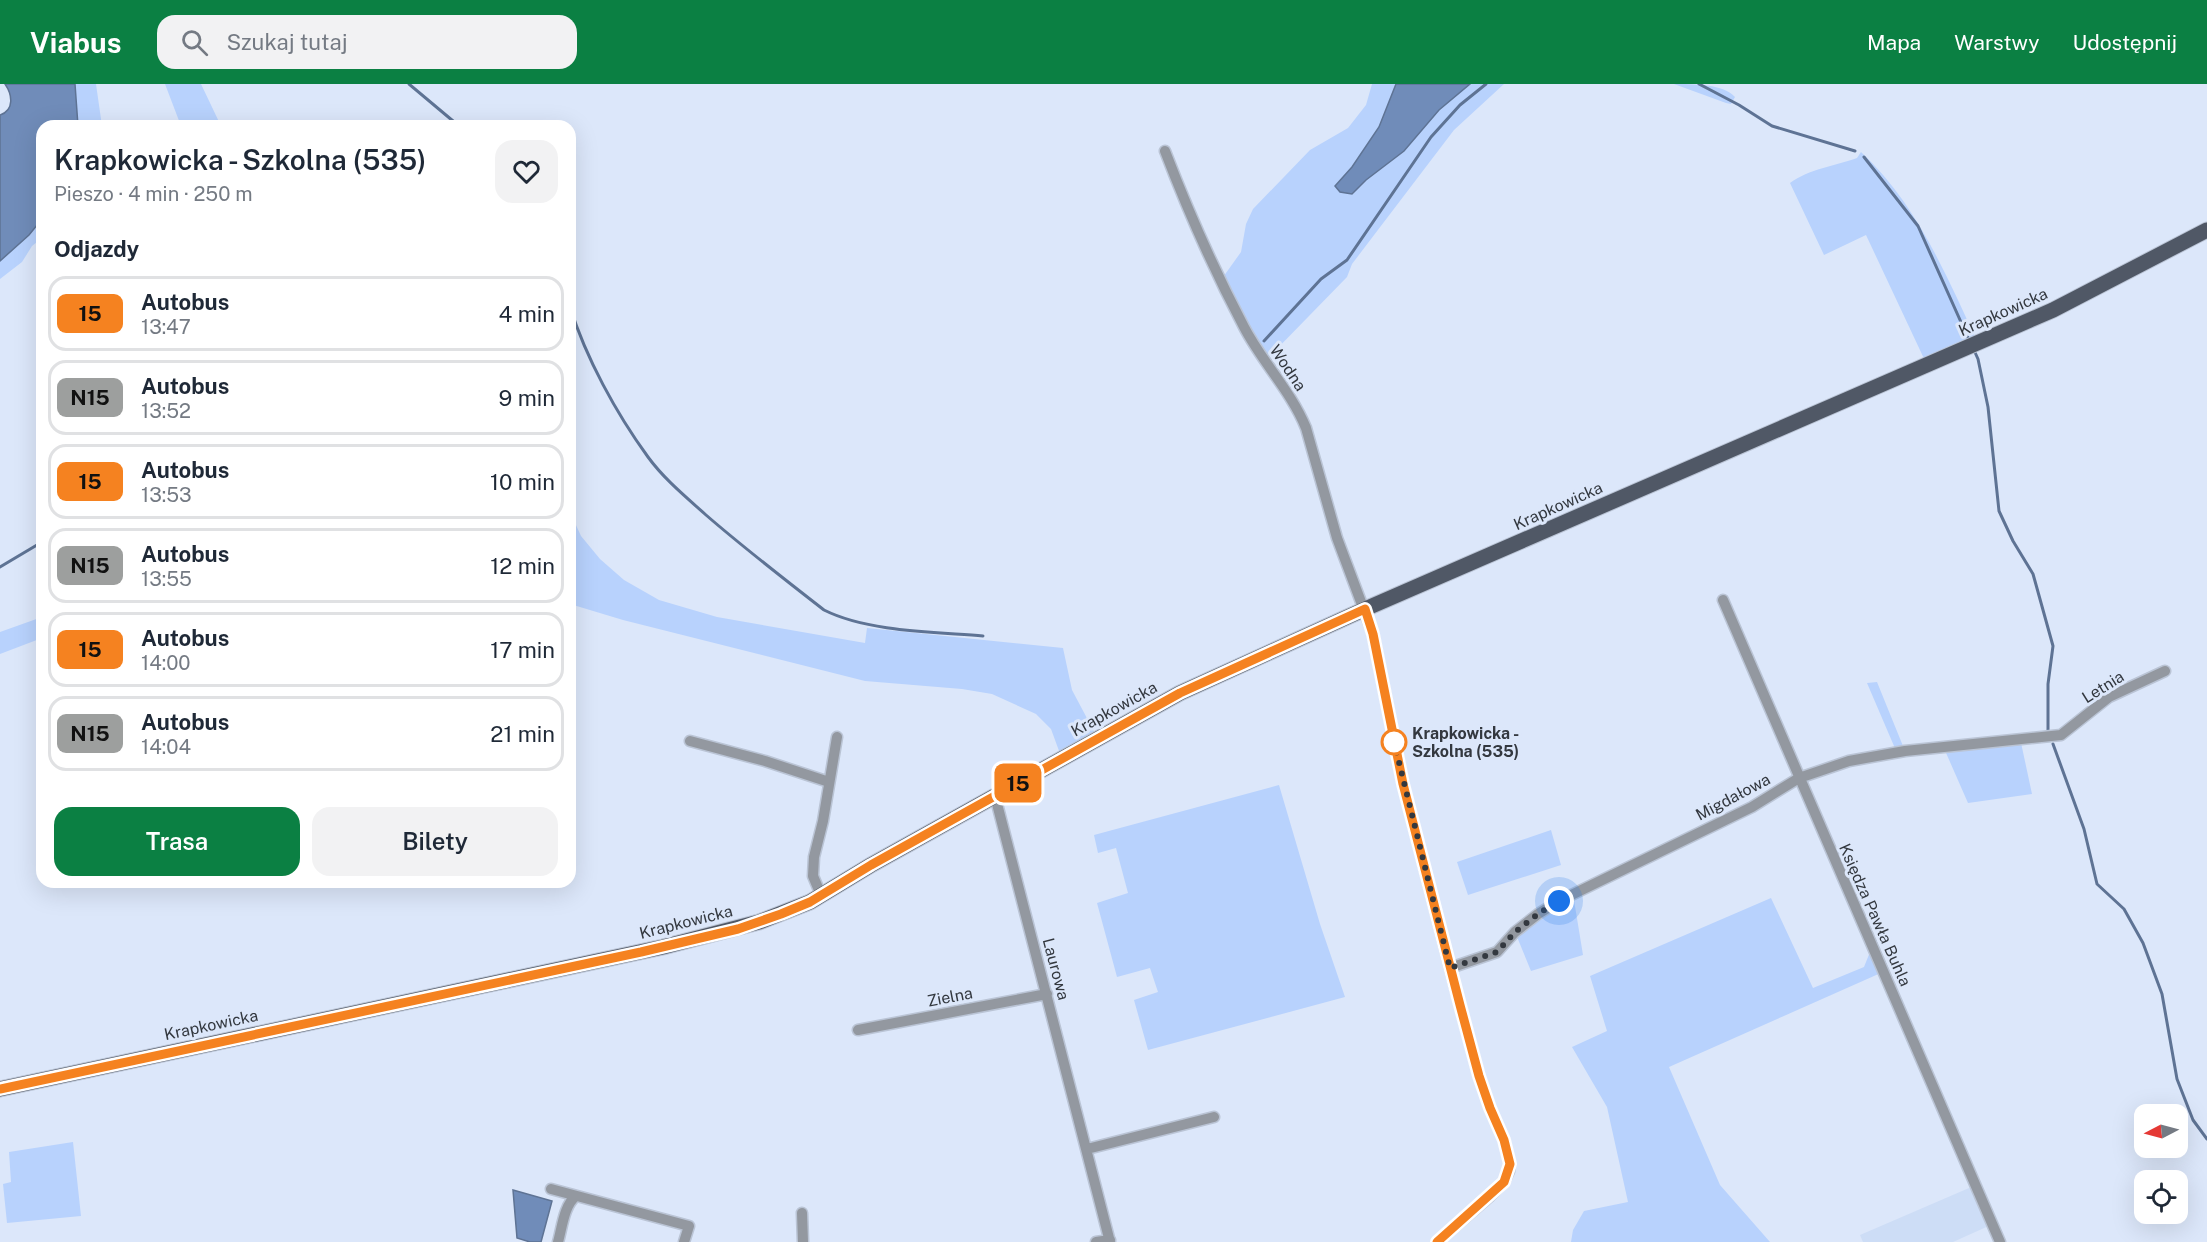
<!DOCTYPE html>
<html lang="pl">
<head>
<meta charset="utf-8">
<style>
	:root { --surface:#fff; --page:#f2f2f3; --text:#1f2937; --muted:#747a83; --line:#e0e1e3; --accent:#0b8043 }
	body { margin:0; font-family:"Public Sans",sans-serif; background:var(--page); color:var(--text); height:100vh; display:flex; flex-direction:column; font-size:22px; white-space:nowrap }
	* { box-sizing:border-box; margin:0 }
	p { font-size:20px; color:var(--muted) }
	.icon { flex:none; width:33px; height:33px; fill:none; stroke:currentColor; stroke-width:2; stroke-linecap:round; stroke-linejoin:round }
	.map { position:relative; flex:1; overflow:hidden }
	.drawer { position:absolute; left:36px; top:36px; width:540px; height:768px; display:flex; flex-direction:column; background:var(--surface); border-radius:18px; box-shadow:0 6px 24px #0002 }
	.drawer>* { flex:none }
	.badge { padding:0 12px; border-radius:9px; font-size:21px; line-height:39px }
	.needle { width:39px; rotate:264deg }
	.controls { position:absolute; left:2134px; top:1020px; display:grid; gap:12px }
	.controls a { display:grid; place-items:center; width:54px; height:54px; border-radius:12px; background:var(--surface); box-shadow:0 6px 24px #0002; font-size:30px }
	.you { position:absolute; width:30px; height:30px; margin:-15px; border:4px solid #fff; border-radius:50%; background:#1a73e8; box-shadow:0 0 0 9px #1a73e833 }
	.map>.badge { position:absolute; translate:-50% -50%; box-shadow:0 0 0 3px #fff }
	h2 { padding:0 18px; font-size:22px; line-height:54px }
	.round { display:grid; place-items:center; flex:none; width:63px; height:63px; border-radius:18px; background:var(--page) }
	.headline { display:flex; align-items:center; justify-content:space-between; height:102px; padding:0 18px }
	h1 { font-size:28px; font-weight:600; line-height:45px }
	.action { display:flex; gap:12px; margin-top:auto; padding:12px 18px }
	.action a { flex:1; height:69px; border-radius:18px; background:var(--accent); color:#fff; font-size:24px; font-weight:600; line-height:69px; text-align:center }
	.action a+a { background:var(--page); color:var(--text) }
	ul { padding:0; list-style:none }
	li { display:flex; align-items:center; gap:18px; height:75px; margin:0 12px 9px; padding:0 6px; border:3px solid var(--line); border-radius:18px }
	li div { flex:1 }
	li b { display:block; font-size:22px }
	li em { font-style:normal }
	li .badge { min-width:66px; font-weight:700; text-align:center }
	header { display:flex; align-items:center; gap:36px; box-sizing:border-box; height:84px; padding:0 30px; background:var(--accent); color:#fff }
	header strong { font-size:28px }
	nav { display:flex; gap:33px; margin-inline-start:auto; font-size:21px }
	.search { width:420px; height:54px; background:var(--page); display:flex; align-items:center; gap:15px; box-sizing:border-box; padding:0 21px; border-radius:18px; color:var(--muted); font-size:22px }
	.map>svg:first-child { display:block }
	.built { fill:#cdddf6 }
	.green { fill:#b8d2fd }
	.water { fill:#708cb9; stroke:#5e7394; stroke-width:1.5 }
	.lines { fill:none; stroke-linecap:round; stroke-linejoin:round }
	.stream { stroke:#5e7394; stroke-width:3 }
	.street-casing { stroke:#bac4d5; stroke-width:13 }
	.primary-casing { stroke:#bac4d5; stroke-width:17 }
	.street { stroke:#9398a0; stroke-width:10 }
	.primary { stroke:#505866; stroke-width:15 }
	.line-casing { stroke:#fff; stroke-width:14 }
	.line { stroke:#f58220; stroke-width:9 }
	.walk { stroke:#33383f; stroke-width:6; stroke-dasharray:0 10.8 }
	.stop-dot { fill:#fff; stroke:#f58220; stroke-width:3 }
	.labels { text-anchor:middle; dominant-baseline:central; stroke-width:6; stroke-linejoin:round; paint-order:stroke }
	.street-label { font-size:16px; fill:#33383f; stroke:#dce7fa }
	.stop-label { font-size:16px; font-weight:bold; fill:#33383f; stroke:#dce7fa; text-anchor:start }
</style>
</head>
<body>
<header>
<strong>Viabus</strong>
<div class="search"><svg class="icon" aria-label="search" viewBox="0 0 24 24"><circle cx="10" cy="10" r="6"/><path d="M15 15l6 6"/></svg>Szukaj tutaj</div>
<nav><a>Mapa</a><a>Warstwy</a><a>Udostępnij</a></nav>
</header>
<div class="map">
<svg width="2207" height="1158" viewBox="0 0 2207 1158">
	<rect width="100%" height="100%" fill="#dce7fa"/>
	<path class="built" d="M1976 1101 1993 1140 1953 1158H1863L1860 1151Z"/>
	<path class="green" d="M75 0H96L102 42H78Z
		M165 0H201L221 42H181Z
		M1372 0H1504L1454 46 1352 180 1347 193 1265 277 1221 196 1241 168 1246 140 1253 125 1310 66 1348 44 1366 21Z
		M1674 0C1694 0 1724 0 1735 13L1731 20 1726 19Z
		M1861 68C1917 120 1946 191 1978 259L1927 281 1866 151 1824 171 1790 99C1809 85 1835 82 1857 74Z
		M42 135V154L32 162 22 178 0 195V177L29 151Z
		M570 428 581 452 600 475 624 496 659 516 717 533 865 559 867 544 1063 564 1072 606 1098 655 1062 675 1051 645 1036 630 992 610 962 605 865 597 623 536 570 520Z
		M42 533V554L0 570V548Z
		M1877 598 1905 667 1897 669 1867 599Z
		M2020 654 2032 710 1968 719 1943 662Z
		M1279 701 1320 840 1345 913 1148 966 1134 916 1158 908 1150 884 1117 893 1097 819 1128 809 1116 764 1098 769 1094 751Z
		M1551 746 1561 781 1468 811 1457 778Z
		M1573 810 1583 871 1531 887 1515 848Z
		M1771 814 1813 904 1864 883 1872 863 1883 888 1669 983 1720 1101 1770 1158H1571L1573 1146 1584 1127 1628 1118 1607 1023 1572 963 1607 947 1590 892Z
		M73 1058 81 1132 7 1139 3 1100 11 1098 9 1068Z"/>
	<path class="water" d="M5 0H75L78 42H42V135L29 151 0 177V31C15 26 12 10 5 0Z
		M1396 0H1470L1439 26 1404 67 1366 96 1352 110 1340 108 1335 102 1352 83 1379 43Z
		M513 1106 552 1117 541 1158H530L517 1154Z"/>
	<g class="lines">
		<path class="stream" d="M409 0 459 42
			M1699 0 1739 21 1772 42 1855 67
			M1864 73 1918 142 1969 256
			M570 223C586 274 616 329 648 373 664 395 686 413 706 431 744 464 784 495 824 526 868 548 934 548 983 552
			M1264 257 1321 195 1347 176 1431 53 1460 21 1486 0
			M1973 264 1978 275 1988 323 1999 427 2013 457 2033 490 2053 562 2048 600V647
			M0 483 42 458
			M2053 660 2084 745 2097 800 2124 825 2143 859 2162 910 2177 995 2193 1036 2207 1055"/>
		<g class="street-casing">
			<path id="street" d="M1165 67C1188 127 1214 186 1244 243 1262 278 1291 307 1306 344L1337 454 1373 550 1403 700 1450 884 1479 992 1490 1024 1504 1056 1510 1080 1509 1087 1504 1098 1490 1112 1437 1158
				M1723 516 2000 1158
				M690 657 765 677 829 698
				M995 712 1110 1158
				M821 811 813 792 814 773 823 737 837 653
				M1450 884 1497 868 1515 848 1538 830 1559 817 1752 723 1799 694 1849 677 1905 667 2061 651 2109 613 2165 587
				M858 946 1047 910
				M1087 1065 1214 1033
				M551 1105 689 1142 684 1158
				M802 1129 803 1158
				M558 1158C562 1144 564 1121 576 1112
				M1096 1158 1110 1156"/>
		</g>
		<g class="primary-casing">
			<path id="primary" d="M0 1005 663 863 759 838 810 818 871 781 1180 609 1365 525 2053 226 2207 146"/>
		</g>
		<use href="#street" class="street"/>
		<use href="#primary" class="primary"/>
	</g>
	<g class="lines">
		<g class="line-casing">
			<path id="line" d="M0 1005 641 868 738 845 781 830 810 818 871 781 1180 609 1365 525 1373 550 1403 700 1460 921 1479 992 1490 1024 1504 1056 1510 1080 1504 1098 1437 1158"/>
		</g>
		<use href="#line" class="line"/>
		<path class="walk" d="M1394 658 1450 884 1497 868 1515 848 1538 830 1559 817"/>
	</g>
	<circle class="stop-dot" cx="1394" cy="658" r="12"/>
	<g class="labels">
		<g class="street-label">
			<text transform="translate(2003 228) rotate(-24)">Krapkowicka</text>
			<text transform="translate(1288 284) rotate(56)">Wodna</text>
			<text transform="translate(1558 422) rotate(-24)">Krapkowicka</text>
			<text transform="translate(2103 603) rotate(-32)">Letnia</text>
			<text transform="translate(1114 625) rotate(-29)">Krapkowicka</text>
			<text transform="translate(1733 713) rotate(-28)">Migdałowa</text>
			<text transform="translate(1875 831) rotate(66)">Księdza Pawła Buhla</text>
			<text transform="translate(686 838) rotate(-14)">Krapkowicka</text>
			<text transform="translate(1056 885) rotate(75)">Laurowa</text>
			<text transform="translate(950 913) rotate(-11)">Zielna</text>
			<text transform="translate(211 941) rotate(-12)">Krapkowicka</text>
		</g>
		<g class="stop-label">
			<text x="1412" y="649">Krapkowicka -<tspan x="1412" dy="18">Szkolna (535)</tspan></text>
		</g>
	</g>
</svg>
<div class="controls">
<a><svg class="needle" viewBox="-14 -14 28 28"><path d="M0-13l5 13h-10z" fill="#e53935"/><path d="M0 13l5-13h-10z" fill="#747a83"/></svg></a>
<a><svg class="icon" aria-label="locate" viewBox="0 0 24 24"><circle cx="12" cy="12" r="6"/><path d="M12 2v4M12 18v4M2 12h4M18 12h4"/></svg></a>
</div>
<div class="you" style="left:1559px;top:817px"></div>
<b class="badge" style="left:1018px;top:699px;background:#f58220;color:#111">15</b>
<section class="drawer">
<div class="headline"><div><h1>Krapkowicka - Szkolna (535)</h1><p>Pieszo · 4 min · 250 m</p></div><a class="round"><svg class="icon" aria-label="heart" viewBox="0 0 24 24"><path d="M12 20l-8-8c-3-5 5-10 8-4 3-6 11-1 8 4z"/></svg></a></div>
<h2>Odjazdy</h2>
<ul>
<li><span class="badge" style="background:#f58220;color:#111">15</span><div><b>Autobus</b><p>13:47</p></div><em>4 min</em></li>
<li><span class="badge" style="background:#9d9f9e;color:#111">N15</span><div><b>Autobus</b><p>13:52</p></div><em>9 min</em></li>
<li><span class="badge" style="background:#f58220;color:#111">15</span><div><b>Autobus</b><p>13:53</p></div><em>10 min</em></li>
<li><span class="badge" style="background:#9d9f9e;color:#111">N15</span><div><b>Autobus</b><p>13:55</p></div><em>12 min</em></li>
<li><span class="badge" style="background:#f58220;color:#111">15</span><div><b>Autobus</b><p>14:00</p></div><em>17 min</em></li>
<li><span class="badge" style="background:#9d9f9e;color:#111">N15</span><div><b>Autobus</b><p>14:04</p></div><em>21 min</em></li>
</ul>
<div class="action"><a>Trasa</a><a>Bilety</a></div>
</section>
</div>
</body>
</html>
